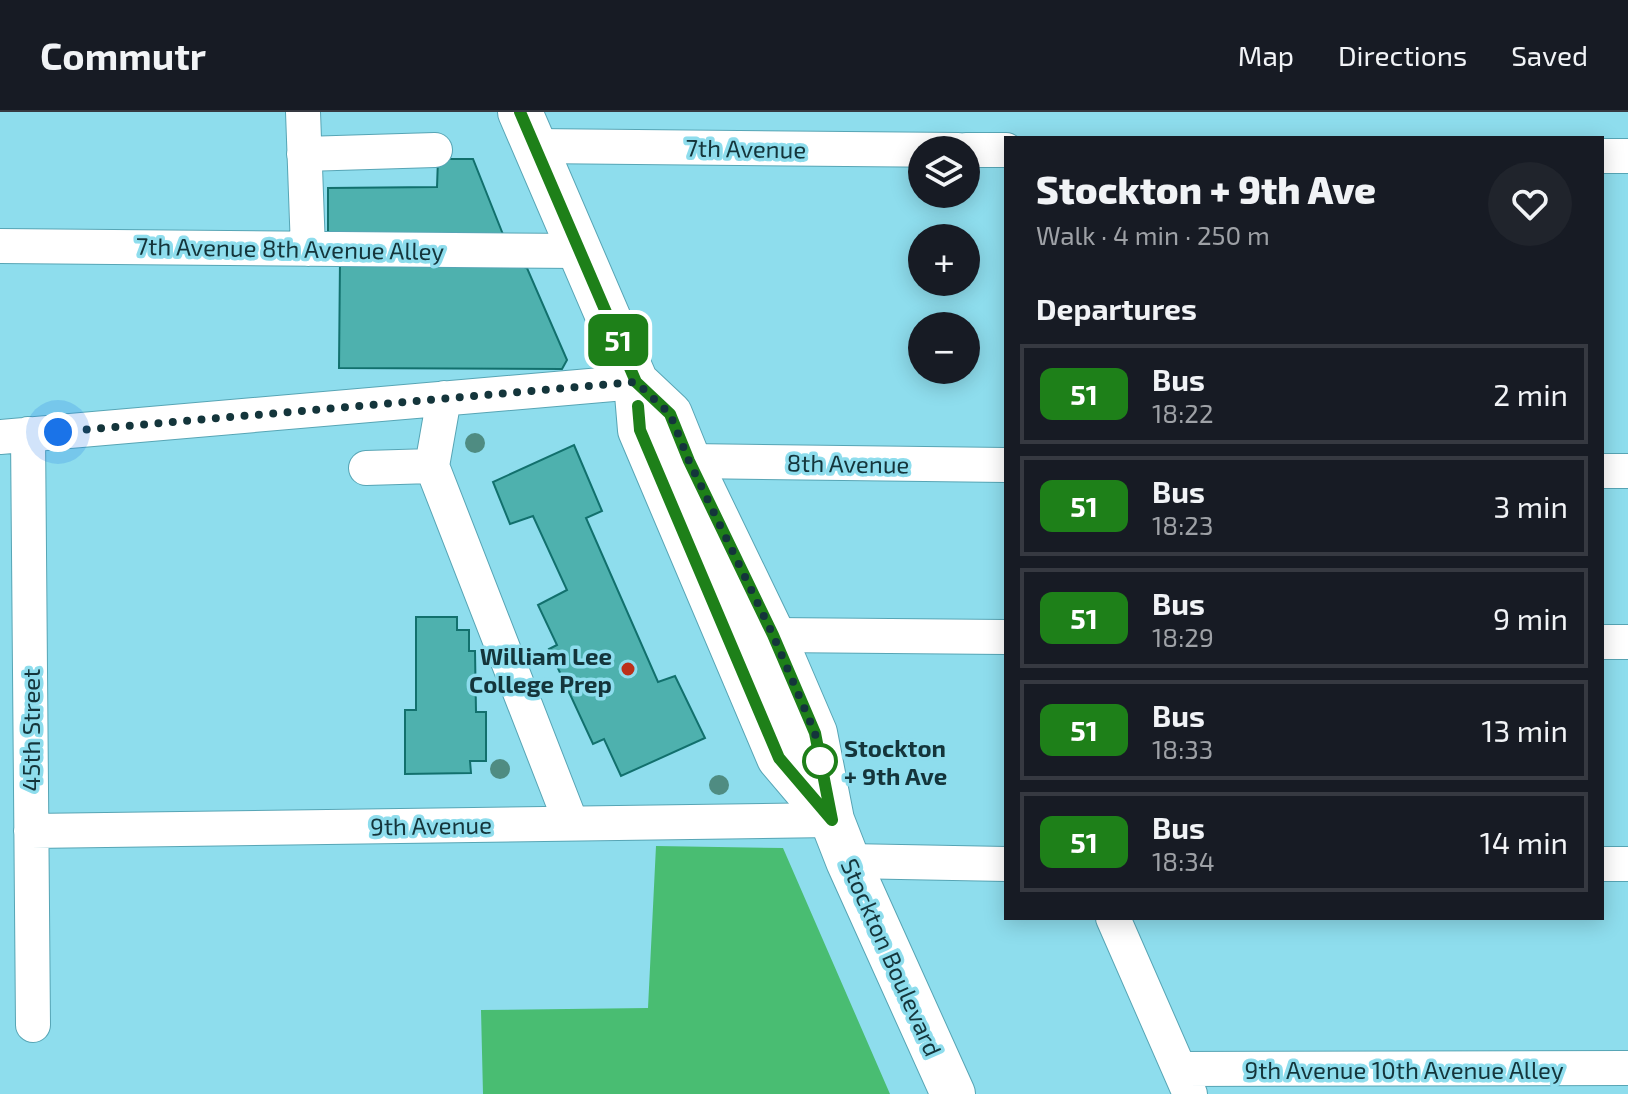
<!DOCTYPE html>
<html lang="en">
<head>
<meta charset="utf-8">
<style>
	:root { --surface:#171b24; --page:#20242c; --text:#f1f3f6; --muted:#9ea1a6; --line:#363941 }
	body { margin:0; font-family:"Exo 2",sans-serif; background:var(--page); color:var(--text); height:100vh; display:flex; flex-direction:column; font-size:30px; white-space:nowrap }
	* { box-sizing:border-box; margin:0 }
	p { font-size:26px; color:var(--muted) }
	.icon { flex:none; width:44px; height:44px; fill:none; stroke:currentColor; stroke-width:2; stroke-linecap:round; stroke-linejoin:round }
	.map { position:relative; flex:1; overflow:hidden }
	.details { position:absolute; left:1004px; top:24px; width:600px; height:784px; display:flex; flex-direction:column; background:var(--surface); border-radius:0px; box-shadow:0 4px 20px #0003 }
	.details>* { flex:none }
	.badge { padding:0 16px; border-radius:12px; font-size:28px; line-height:52px }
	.tools { position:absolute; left:908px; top:24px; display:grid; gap:16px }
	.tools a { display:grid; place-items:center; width:72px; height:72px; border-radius:50%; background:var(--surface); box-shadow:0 4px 20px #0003; font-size:40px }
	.you { position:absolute; width:40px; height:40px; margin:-20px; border:6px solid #fff; border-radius:50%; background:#1a73e8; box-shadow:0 0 0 12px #1a73e833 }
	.map>.badge { position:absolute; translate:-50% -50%; box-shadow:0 0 0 4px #fff }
	h2 { padding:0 32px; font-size:30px; line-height:72px }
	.round { display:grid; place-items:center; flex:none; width:84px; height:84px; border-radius:42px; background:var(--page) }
	.summary { display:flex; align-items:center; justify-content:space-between; height:136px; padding:0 32px }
	h1 { font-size:38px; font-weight:800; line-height:60px }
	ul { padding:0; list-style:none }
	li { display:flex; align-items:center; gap:24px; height:100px; margin:0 16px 12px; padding:0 16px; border:4px solid var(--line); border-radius:0px }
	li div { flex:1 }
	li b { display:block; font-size:30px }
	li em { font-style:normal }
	li .badge { min-width:88px; font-weight:700; text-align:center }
	header { display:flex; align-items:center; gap:48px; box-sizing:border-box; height:112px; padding:0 40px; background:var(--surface); border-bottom:2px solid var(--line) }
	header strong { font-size:38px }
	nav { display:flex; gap:44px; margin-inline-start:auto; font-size:28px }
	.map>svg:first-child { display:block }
	.green { fill:#49bd72 }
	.building { fill:#4eb1ae; stroke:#12706d; stroke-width:2 }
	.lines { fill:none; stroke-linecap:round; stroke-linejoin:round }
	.minor-casing { stroke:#57a5b5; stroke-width:36 }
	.major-casing { stroke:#57a5b5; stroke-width:46 }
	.minor { stroke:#fff; stroke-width:34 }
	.major { stroke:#fff; stroke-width:44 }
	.tree { fill:#4f8c82 }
	.line-casing { stroke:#fff; stroke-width:18 }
	.line { stroke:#1e8019; stroke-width:12 }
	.walk { stroke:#14353b; stroke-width:8; stroke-dasharray:0 14.4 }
	.poi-dot { fill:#bc3019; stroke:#8edded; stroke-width:3 }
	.stop-dot { fill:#fff; stroke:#1e8019; stroke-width:4 }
	.labels { text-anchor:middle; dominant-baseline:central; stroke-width:7; stroke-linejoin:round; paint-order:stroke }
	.street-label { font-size:24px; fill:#14353b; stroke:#8edded }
	.poi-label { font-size:24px; font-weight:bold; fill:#14353b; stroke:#8edded; text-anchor:end }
	.stop-label { font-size:24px; font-weight:bold; fill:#14353b; stroke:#8edded; text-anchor:start }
</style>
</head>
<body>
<header>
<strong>Commutr</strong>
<nav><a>Map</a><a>Directions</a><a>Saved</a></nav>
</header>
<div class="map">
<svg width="1628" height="982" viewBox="0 0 1628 982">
	<rect width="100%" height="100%" fill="#8edded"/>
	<path class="green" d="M656 734 783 736 890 982H483L481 898 648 896Z"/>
	<path class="building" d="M438 47H473L504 125 328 126V76L437 75Z
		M340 148 518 153 527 156 567 248 562 257 339 256Z
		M574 333 602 399 586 406 658 570 675 564 705 626 621 664 604 627 593 632 549 537 557 533 538 493 567 478 533 404 510 412 493 370Z
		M416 505H457V518H469V539H475L476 600H486V649H470L471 661 405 662V598H416Z"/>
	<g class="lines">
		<g class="minor-casing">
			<path id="minor" d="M303 0 308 137
				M534 34 958 38
				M966 38H1006
				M304 42 435 38
				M1602 44H1628
				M0 134 580 139
				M444 286 432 354 571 711
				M28 322 33 913
				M0 325 636 270
				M689 349 1006 353
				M366 356 432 354
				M1602 359H1628
				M773 523 1006 525
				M1602 530H1628
				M31 719 832 708
				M848 749 1006 752
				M1602 752H1628
				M1113 806 1190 982
				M1180 957 1628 956"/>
		</g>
		<g class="major-casing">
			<path id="major" d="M520 0 636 270 640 318 779 646 830 706
				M636 270 670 302 689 349 773 523 815 621 832 708 848 749 953 982"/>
		</g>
		<use href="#minor" class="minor"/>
		<use href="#major" class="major"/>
	</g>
	<g class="tree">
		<circle cx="475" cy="331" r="10"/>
		<circle cx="500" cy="657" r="10"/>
		<circle cx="719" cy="673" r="10"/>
	</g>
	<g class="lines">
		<g class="line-casing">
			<path id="line" d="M520 0 636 270 670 302 689 349 773 523 815 621 832 708 779 646 640 318 638 294"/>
		</g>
		<use href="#line" class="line"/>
		<path class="walk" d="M58 320 636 270 670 302 689 349 773 523 815 621 820 649"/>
	</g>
	<circle class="poi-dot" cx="628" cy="557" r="8"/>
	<circle class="stop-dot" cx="820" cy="649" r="16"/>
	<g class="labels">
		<g class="street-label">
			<text transform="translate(746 36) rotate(1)">7th Avenue</text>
			<text transform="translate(290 136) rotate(1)">7th Avenue 8th Avenue Alley</text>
			<text transform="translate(848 351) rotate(1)">8th Avenue</text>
			<text transform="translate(30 618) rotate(-90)">45th Street</text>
			<text transform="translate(431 713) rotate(-1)">9th Avenue</text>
			<text transform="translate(892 845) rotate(66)">Stockton Boulevard</text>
			<text x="1404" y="957">9th Avenue 10th Avenue Alley</text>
		</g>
		<g class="poi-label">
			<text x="612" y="543">William Lee<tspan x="612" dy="28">College Prep</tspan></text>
		</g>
		<g class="stop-label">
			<text x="844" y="635">Stockton<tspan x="844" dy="28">+ 9th Ave</tspan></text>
		</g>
	</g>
</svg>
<div class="tools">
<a><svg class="icon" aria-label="layers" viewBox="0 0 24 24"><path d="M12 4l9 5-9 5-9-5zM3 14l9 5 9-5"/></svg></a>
<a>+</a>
<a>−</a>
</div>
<div class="you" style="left:58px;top:320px"></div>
<b class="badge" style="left:618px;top:228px;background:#1e8019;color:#fff">51</b>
<section class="details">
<div class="summary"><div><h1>Stockton + 9th Ave</h1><p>Walk · 4 min · 250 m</p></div><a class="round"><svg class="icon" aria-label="heart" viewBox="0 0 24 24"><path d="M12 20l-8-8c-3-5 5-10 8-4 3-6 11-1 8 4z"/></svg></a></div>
<h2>Departures</h2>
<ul>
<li><span class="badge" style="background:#1e8019;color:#fff">51</span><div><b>Bus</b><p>18:22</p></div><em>2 min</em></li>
<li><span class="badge" style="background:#1e8019;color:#fff">51</span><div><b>Bus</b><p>18:23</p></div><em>3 min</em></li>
<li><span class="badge" style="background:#1e8019;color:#fff">51</span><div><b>Bus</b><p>18:29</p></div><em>9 min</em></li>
<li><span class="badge" style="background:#1e8019;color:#fff">51</span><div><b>Bus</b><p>18:33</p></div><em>13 min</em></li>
<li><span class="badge" style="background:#1e8019;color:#fff">51</span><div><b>Bus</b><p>18:34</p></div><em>14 min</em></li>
</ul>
</section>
</div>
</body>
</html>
